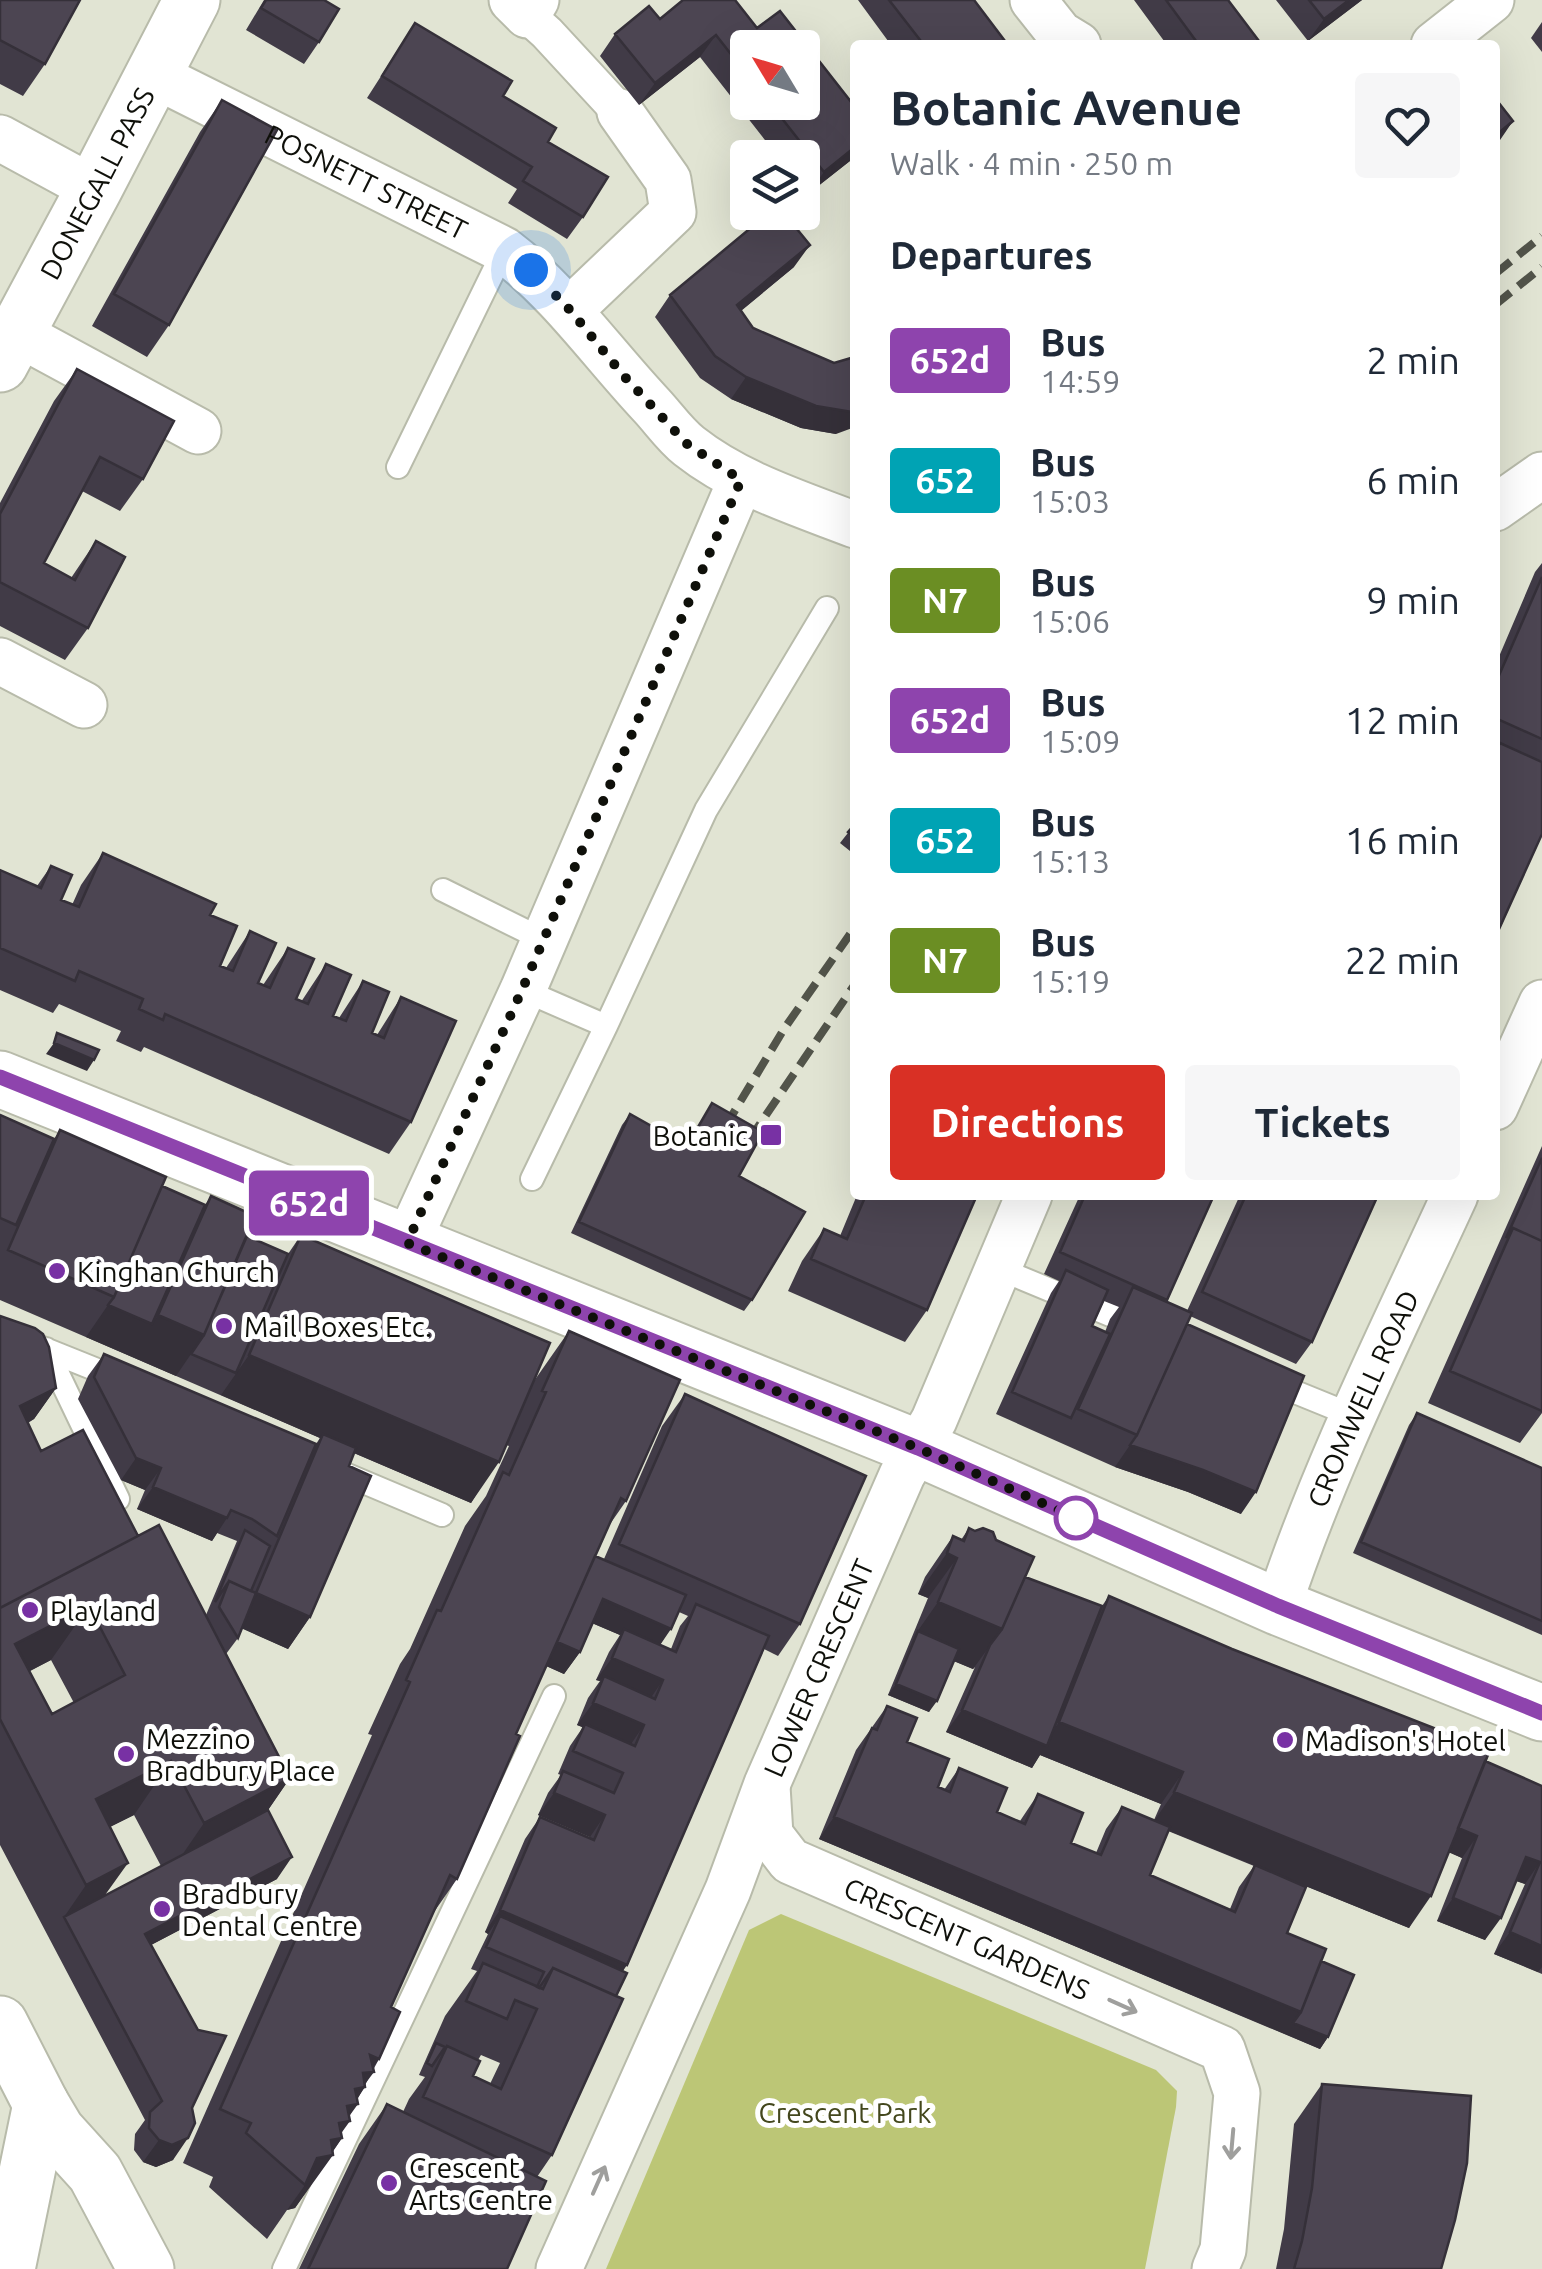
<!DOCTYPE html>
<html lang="en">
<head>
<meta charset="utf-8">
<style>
	:root { --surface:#fff; --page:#f6f6f7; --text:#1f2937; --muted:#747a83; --accent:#d93025 }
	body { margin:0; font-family:Ubuntu,sans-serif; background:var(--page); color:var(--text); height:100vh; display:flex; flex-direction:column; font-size:38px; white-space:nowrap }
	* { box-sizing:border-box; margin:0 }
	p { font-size:32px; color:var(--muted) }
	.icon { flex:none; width:55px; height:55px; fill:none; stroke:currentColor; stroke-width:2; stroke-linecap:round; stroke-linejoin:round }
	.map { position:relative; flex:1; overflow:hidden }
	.panel { position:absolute; left:850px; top:40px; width:650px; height:1160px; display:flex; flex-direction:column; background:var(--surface); border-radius:10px; box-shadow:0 10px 40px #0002 }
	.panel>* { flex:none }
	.badge { padding:0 20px; border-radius:8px; font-size:35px; line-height:65px }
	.needle { width:65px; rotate:308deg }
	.fabs { position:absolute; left:730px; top:30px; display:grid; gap:20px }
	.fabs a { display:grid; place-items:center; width:90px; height:90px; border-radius:10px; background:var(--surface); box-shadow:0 10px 40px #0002; font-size:50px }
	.you { position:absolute; width:50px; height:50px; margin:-25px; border:8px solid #fff; border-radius:50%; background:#1a73e8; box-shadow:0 0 0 15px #1a73e833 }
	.map>.badge { position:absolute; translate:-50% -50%; box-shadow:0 0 0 5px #fff }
	h2 { padding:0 40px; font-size:38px; line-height:90px }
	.round { display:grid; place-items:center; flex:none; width:105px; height:105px; border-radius:10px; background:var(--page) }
	.head { display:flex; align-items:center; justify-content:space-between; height:170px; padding:0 40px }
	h1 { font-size:48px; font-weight:600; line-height:75px }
	.button { display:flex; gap:20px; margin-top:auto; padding:20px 40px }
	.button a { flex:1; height:115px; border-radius:10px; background:var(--accent); color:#fff; font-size:40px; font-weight:600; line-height:115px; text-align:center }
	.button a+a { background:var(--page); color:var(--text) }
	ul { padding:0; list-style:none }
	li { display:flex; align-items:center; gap:30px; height:120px; padding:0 40px }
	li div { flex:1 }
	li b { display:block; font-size:38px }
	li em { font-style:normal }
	li .badge { min-width:110px; font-weight:700; text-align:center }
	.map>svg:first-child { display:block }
	.green { fill:#bcc676 }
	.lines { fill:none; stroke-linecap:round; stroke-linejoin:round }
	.service-casing { stroke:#b8bbaa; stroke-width:26 }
	.pedestrian-casing { stroke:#b8bbaa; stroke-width:39 }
	.minor-casing { stroke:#b8bbaa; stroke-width:49 }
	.tertiary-casing { stroke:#b8bbaa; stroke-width:59 }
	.secondary-casing { stroke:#b8bbaa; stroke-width:59 }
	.primary-casing { stroke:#b8bbaa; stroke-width:59 }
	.service { stroke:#fff; stroke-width:22 }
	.pedestrian { stroke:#fff; stroke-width:35 }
	.minor { stroke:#fff; stroke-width:45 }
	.tertiary { stroke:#fff; stroke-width:55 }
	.secondary { stroke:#fff; stroke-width:55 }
	.primary { stroke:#fff; stroke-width:55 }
	.rail { stroke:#52544a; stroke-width:8; stroke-dasharray:20 10; stroke-linecap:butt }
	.wall { fill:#413b47; fill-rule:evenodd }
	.shaded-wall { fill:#353039 }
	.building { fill:#4c4552; stroke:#353039; stroke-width:2.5; fill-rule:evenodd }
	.oneway { stroke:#9f9f9d }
	.line-casing { stroke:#fff; stroke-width:22 }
	.line { stroke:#8e44ad; stroke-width:15 }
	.walk { stroke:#0f100a; stroke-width:10; stroke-dasharray:0 18 }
	.poi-dot { fill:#7831a4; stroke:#fff; stroke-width:4 }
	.stop-dot { fill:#fff; stroke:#8e44ad; stroke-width:5 }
	.labels { text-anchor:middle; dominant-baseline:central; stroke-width:10; stroke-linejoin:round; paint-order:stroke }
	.street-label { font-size:28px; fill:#0f100a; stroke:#fff }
	.poi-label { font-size:28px; fill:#0f100a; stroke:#fff; text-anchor:start }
	.park-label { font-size:28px; fill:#43471d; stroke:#fff }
</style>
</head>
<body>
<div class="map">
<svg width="1542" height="2269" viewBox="0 0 1542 2269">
	<rect width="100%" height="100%" fill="#e1e4d3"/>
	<path class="green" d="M781 1914 1156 2070 1177 2091 1176 2107 1145 2269H606L749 1930Z"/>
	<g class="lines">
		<g class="service-casing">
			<path id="service" d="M398 467 504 250
				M443 890 544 940
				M523 990 606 1026
				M532 1179 606 1026 706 810 827 608
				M997 1268 1137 1326
				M0 1331 122 1380
				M46 1349 118 1499
				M1268 1381 1354 1416
				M340 1472 442 1515
				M284 2269 554 1696"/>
		</g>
		<g class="pedestrian-casing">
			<path id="pedestrian" d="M527 15 547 33 620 112"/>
		</g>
		<g class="minor-casing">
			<g id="minor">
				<path d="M512 0 527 15 536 0"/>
				<path d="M1033 0 1060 34 1078 45"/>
				<path d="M1434 45 1491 0"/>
				<path id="s1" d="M152 74 504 250C562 294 602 353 652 406 664 419 675 435 689 446 737 484 798 503 855 525"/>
				<path d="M0 138 94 189"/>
				<path d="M570 310 673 212 668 180 620 112"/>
				<path d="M17 333 198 431"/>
				<path d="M1495 508 1542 475"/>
				<path d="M0 661 84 705"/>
				<path d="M1495 1107 1542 1003"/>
				<path d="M407 1243 523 990 741 480"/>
				<path id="s2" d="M1278 1607C1325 1465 1393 1330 1455 1195"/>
				<path id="s3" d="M767 1786 770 1835 790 1861 1222 2049 1237 2093 1223 2250 1215 2269"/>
				<path id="s4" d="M559 2269 728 1890 767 1784 902 1475 934 1420 1029 1195"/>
			</g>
		</g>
		<g class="tertiary-casing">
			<g id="tertiary">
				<path id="s5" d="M0 364 94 189 192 0"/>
				<path d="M0 1079 918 1448 1278 1607 1542 1713"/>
			</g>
		</g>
		<g class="secondary-casing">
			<path id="secondary" d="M41 2104 57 2131 95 2173 146 2269"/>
		</g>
		<g class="primary-casing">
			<path id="primary" d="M0 2024 41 2104 7 2269"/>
		</g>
		<use href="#service" class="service"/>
		<use href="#pedestrian" class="pedestrian"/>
		<use href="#minor" class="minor"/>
		<use href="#tertiary" class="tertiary"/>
		<use href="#secondary" class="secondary"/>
		<use href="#primary" class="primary"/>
		<path class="rail" d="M1495 274 1542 236
			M1495 305 1542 267
			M725 1127 784 1029 855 927
			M749 1140 855 984"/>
	</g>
	<path class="wall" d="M0 0 45 64 23 96 0 84Z
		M264 0H324L319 42 304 64 246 30Z
		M683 0H735L757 28 780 11 855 107V157L808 194 802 187V158H779L700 57 639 105 600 56 615 34 649 6 660 19ZM748 48H802V102H748Z
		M858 0H974L1008 45H891Z
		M1134 0H1228L1262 45H1167Z
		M1276 0H1362L1308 41Z
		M1542 22V52L1531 38Z
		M415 23 503 96 583 217 567 239 508 203 517 189 367 98Z
		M222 100 169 325 147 357 92 326 200 132Z
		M794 267 741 311 753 328 834 363 851 358 836 434 801 428 731 399 700 378 655 317 670 295Z
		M77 369 143 479 120 511 82 491 44 563 71 578 96 541 88 628 65 660 0 626V503L54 401Z
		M1542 563V834L1495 938V666L1535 572Z
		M855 824V855L840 843Z
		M103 853 210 915 220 966 226 968 250 931 258 983 263 985 288 948 296 999 301 1002 326 964 333 1016 339 1018 363 981 372 1033 377 1035 401 997 411 1122 389 1154 144 1047 141 1052 116 1041 121 1031 59 1004 53 1013 0 990V870L37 886 51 866 61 900 72 905 81 885Z
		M712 1103 739 1176 752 1300 744 1311 571 1233 622 1125 630 1114 686 1146Z
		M0 1115 54 1139 60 1130 162 1186 205 1205 211 1196 247 1236 288 1254 301 1235 534 1381 569 1331 626 1501 608 1527 595 1557 604 1559 662 1426 685 1394 800 1624 778 1656 764 1649 623 1971 616 1996 552 2155 537 2177 507 2269H299L359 2144 387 2104 403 2112 409 2099 425 2077 419 2075 445 2016 477 1971 471 1969 488 1934 485 1932 525 1839 540 1817 589 1838 590 1837 538 1815 548 1793 561 1775 558 1774 570 1746 583 1727 577 1725 588 1698 600 1681 596 1680 609 1652 620 1635 592 1623 580 1652 564 1674 546 1666 516 1734 457 1879 434 1912 391 2007 379 2059 357 2100 341 2134 342 2138 295 2208 287 2210 267 2239 209 2187 213 2177 183 2163 372 1735 368 1734 400 1664 410 1649 465 1526 486 1496 509 1446 506 1445 471 1503 354 1453 349 1466 310 1617 288 1649 242 1628 238 1638 226 1654 290 1778 268 1810 277 1879 151 1945 192 2108 173 2160 156 2167 143 2162 134 2150 135 2134 145 2120 0 1845V1316L56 1388 34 1419 28 1423 41 1451 138 1536 206 1615 237 1541 217 1533 212 1541 137 1509 145 1490 121 1480 78 1399 88 1376 104 1354 316 1444 320 1438 0 1300ZM679 1612 688 1616 680 1626 671 1649 660 1645ZM51 1660 74 1703 52 1714 29 1671ZM134 1815 161 1866 105 1895 110 1827ZM481 2055 500 2063 490 2084 473 2076 478 2060Z
		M1542 1146V1413L1520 1443 1428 1403Z
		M857 1195H977L927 1310 905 1342 788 1291 802 1261 824 1229 840 1236Z
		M1080 1195H1214L1166 1302 1187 1311 1240 1195H1378L1312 1342 1296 1364 1190 1316 1187 1324 1241 1514 1188 1492 1115 1467 996 1414 1051 1293 1059 1281 1044 1274ZM1104 1301 1119 1307 1110 1319 1105 1332 1092 1326Z
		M1417 1413 1542 1468V1635L1353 1553 1409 1425Z
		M969 1528 996 1540 1025 1577 1102 1606 1109 1596 1542 1786V1974L1494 1954 1525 1884 1516 1881 1485 1940 1437 1921 1462 1858 1449 1852 1409 1928 1301 1884 1287 1933 1321 1961 1328 2037 1320 2049 819 1839 856 1750 887 1706 907 1742 938 1787 944 1790 959 1768 997 1812 1020 1821 1038 1794 1071 1843 1096 1853 1106 1829 1122 1807 1154 1820 1161 1804 1040 1755 1032 1768 946 1732 975 1667 973 1669 954 1661 929 1712 888 1695 928 1598 918 1594 925 1577 953 1536 961 1540ZM1168 1831 1254 1866 1239 1887 1230 1909 1150 1875Z
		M1322 2084 1441 2269H1276L1284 2229 1294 2124Z"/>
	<path class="shaded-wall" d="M1349 0H1362L1308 41 1324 19Z
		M716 35 700 57 639 105 655 83Z
		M1513 121 1498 143 1495 146V136Z
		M855 147V157L808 194 824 172Z
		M810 245 794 267 721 327 737 305Z
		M746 377 855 411V427L836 434 801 428 731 399Z
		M54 1043 94 1060 87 1071 46 1054Z
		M108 1305 152 1324 158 1315 204 1335 176 1376 86 1337Z
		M249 1355 499 1462 471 1503 321 1439 323 1434 320 1438 221 1395Z
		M56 1388 34 1419 0 1437 20 1406Z
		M1130 1445 1203 1470 1256 1492 1241 1514 1188 1492 1115 1467Z
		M136 1458 161 1468 145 1490 121 1480Z
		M153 1487 227 1518 212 1541 137 1509Z
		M947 1553 957 1558 928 1598 918 1594Z
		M256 1593 310 1617 288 1649 234 1625Z
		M603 1599 671 1629 656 1651 624 1629 620 1635 587 1621Z
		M938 1602 1002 1629 973 1669 912 1644 918 1631 910 1642Z
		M89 1606 51 1660 0 1687 15 1644Z
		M557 1642 580 1652 564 1674 542 1664Z
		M612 1658 663 1680 648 1702 604 1676 600 1681 596 1680Z
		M896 1684 937 1701 929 1712 888 1695Z
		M593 1703 644 1725 629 1747 577 1725Z
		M962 1710 1044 1744 1059 1722 1183 1772 1161 1804 1040 1755 1032 1768 946 1732Z
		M171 1761 134 1815 67 1848 96 1799Z
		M290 1778 253 1832 167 1877 204 1823Z
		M1174 1792 1431 1896 1409 1928 1152 1824Z
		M554 1793 605 1815 590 1837 538 1815Z
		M834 1817 1301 2012 1285 2034 819 1839Z
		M1456 1827 1477 1836 1462 1858 1441 1849Z
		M292 1857 277 1879 130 1956 145 1934Z
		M1526 1857 1540 1862 1525 1884 1511 1879Z
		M128 1863 90 1916 64 1917 86 1885Z
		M1453 1898 1501 1918 1485 1940 1437 1921Z
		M500 1910 627 1965 612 1987 500 1916 488 1934 485 1932Z
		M1510 1932 1542 1946V1967L1538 1972 1494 1954Z
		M1293 2023 1328 2037 1320 2049 1285 2034Z
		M370 2055 379 2059 370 2072H374L362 2088 365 2087 353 2105 358 2104 345 2122 350 2121 337 2139 342 2138 330 2155H333L295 2208 287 2210 305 2185 321 2142Z
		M188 2138 173 2160 156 2167 143 2162 159 2140Z"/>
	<path class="building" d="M0 0H80L45 64 0 40Z
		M266 0H324L339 9 319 42 261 8Z
		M683 0H735L757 28 780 11 855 107V147L824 172 769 102H802V48H748V76L716 35 655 83 615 34 649 6 660 19Z
		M889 0H974L1008 45H924Z
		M1166 0H1228L1262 45H1199Z
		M1309 0H1349L1324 19Z
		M415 23 512 81 503 96 556 128 548 142 608 177 583 217 523 181 532 167 382 76Z
		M1495 98 1513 121 1495 136Z
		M222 100 277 130 169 325 114 294Z
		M770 212H783L810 245 737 305 753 328 834 363 851 358 855 355V411L852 412 816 406 746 377 715 356 670 295Z
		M77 369 174 421 143 479 100 457 44 563 75 580 96 541 125 557 88 628 0 582V514Z
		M1542 577V739L1495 718V679L1497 680Z
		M1500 743 1542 762V834L1495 938V753Z
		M855 824V837L848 832Z
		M103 853 216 904 210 915 237 926 220 966 233 971 250 931 276 943 258 983 270 988 288 948 314 959 296 999 308 1004 326 964 351 975 333 1016 346 1021 363 981 389 992 372 1033 384 1038 401 997 456 1021 411 1122 165 1014 163 1020 139 1009 143 999 79 971 75 981 0 948V870L41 888 51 866 72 875 61 900 79 907Z
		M57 1033 99 1050 94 1060 54 1043Z
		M712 1103 763 1132 739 1176 805 1212 752 1300 579 1222 630 1114 687 1146Z
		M0 1115 54 1139 16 1225 0 1218Z
		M60 1130 166 1177 114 1297 8 1250Z
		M1542 1158V1241L1513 1228 1506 1238Z
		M162 1186 205 1205 152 1324 108 1305 114 1297Z
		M866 1195H977L927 1310 811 1259 824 1229 847 1239Z
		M1085 1195H1214L1167 1300 1060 1252Z
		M1246 1195H1378L1312 1342 1202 1292Z
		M211 1196 255 1216 204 1335 158 1315Z
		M1513 1228 1542 1241V1411L1450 1371Z
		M301 1235 550 1343 499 1462 249 1355Z
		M247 1236 288 1254 236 1373 191 1354 204 1335Z
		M1066 1270 1108 1290 1092 1326 1110 1334 1071 1418 1012 1392Z
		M1133 1287 1192 1313 1137 1435 1078 1409Z
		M0 1316 35 1328 43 1334 49 1347 56 1388 20 1406 41 1451 83 1430 138 1536 0 1608Z
		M1187 1324 1304 1376 1256 1492 1203 1470 1130 1445 1137 1435Z
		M569 1331 680 1380 626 1501 621 1498 516 1734 520 1736 457 1879 450 1875 391 2007 400 2012 379 2059 370 2055 374 2072 363 2073 365 2087 355 2089 358 2104 347 2106 350 2121 339 2123 342 2138 331 2140 333 2155 317 2158 305 2185 246 2133 251 2123 220 2109 410 1682 406 1680 437 1610 441 1611 503 1472 509 1475 546 1392 542 1391Z
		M104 1354 316 1444 277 1536 252 1519 231 1510 227 1518 153 1487 161 1468 136 1458 94 1377Z
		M685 1394 866 1476 800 1624 619 1544Z
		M1417 1413 1542 1468V1621L1361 1542Z
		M323 1434 356 1448 349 1466 371 1476 310 1617 256 1593Z
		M159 1525 290 1778 204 1823 171 1761 96 1799 128 1863 86 1885 0 1719V1608ZM89 1606 125 1675 52 1714 15 1644Z
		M969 1528 975 1531 983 1528 993 1532 996 1540 1034 1557 1002 1629 938 1602 957 1558 947 1553 953 1536 964 1541Z
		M245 1530 270 1546 251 1591 229 1581 215 1602Z
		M595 1556 686 1595 671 1629 603 1599 580 1652 557 1642Z
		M1025 1577 1102 1606 1047 1746 962 1710 990 1645 1002 1629Z
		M229 1581 256 1593 238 1638 219 1607Z
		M1109 1596 1232 1649 1490 1750 1431 1896 1174 1792 1183 1772 1059 1722Z
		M696 1604 769 1636 627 1965 500 1910 540 1817 594 1840 605 1815 554 1793 563 1771 614 1793 623 1773 573 1751 585 1724 635 1746 644 1725 593 1703 604 1676 655 1699 663 1680 612 1658 624 1629 676 1652Z
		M918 1631 959 1649 937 1701 896 1684Z
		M887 1706 917 1718 907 1742 949 1759 938 1787 950 1792 959 1768 1007 1788 997 1812 1025 1824 1038 1794 1083 1813 1071 1843 1101 1855 1122 1807 1170 1827 1150 1875 1235 1912 1255 1865 1306 1887 1287 1933 1326 1949 1301 2012 834 1817 872 1728 877 1730Z
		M1485 1761 1542 1786V1946L1510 1932 1540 1862 1526 1857 1501 1918 1453 1898 1477 1836 1458 1828Z
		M268 1810 292 1857 145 1934 198 2030 226 2036 192 2108 195 2123 188 2138 172 2145 159 2140 149 2128 150 2112 162 2101 64 1917Z
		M500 1916 627 1973 616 1996 553 1968 539 1988 537 1987 544 1972 486 1947Z
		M1321 1961 1354 1975 1328 2037 1293 2023 1301 2012Z
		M483 1963 543 1989 553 1968 623 1999 552 2155 423 2097 447 2046 480 2061 473 2076 501 2089 537 2009 515 2000 507 2019 466 2001Z
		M436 2043 445 2047 432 2066 427 2063Z
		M1322 2084 1471 2096 1467 2163 1455 2220 1441 2269H1294L1302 2241 1312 2188Z
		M387 2104 546 2181 507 2269H308Z"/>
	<defs><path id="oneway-shaft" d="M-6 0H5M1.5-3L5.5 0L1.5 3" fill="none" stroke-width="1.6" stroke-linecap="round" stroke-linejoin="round" transform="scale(2.5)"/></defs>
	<g class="oneway">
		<use href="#oneway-shaft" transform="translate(1123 2006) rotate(24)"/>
		<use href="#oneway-shaft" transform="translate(1232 2144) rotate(95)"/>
		<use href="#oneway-shaft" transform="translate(599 2180) rotate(-66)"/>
	</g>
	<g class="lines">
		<g class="line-casing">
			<path id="line" d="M0 1077 918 1448 1278 1606 1542 1713"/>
		</g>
		<use href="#line" class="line"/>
		<path class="walk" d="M531 270 570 310 623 375 687 444 741 480 522 990 407 1243 918 1448 1076 1518"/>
	</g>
	<g class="poi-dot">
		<rect x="759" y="1123" width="24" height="24" rx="5"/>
		<circle cx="57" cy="1271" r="10"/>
		<circle cx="224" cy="1326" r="10"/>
		<circle cx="30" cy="1610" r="10"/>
		<circle cx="1285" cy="1740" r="10"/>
		<circle cx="126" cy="1754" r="10"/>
		<circle cx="162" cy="1909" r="10"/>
		<circle cx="389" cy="2183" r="10"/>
	</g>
	<circle class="stop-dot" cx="1076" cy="1518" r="20"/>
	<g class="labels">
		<g class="street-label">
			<text stroke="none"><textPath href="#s1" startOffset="240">POSNETT STREET</textPath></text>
			<text stroke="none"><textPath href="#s5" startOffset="205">DONEGALL PASS</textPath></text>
			<text stroke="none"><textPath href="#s2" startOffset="225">CROMWELL ROAD</textPath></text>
			<text stroke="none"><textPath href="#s4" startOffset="655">LOWER CRESCENT</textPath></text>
			<text stroke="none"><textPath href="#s3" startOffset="275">CRESCENT GARDENS</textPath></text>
		</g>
		<g class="poi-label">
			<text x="748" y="1135" text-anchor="end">Botanic</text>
			<text x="77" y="1271">Kinghan Church</text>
			<text x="244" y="1326">Mail Boxes Etc.</text>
			<text x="50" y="1610">Playland</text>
			<text x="146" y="1738">Mezzino<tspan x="146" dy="32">Bradbury Place</tspan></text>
			<text x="1305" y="1740">Madison's Hotel</text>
			<text x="182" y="1893">Bradbury<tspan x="182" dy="32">Dental Centre</tspan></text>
			<text x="409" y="2167">Crescent<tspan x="409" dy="32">Arts Centre</tspan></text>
		</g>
		<g class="park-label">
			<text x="845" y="2112">Crescent Park</text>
		</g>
	</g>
</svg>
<div class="fabs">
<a><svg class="needle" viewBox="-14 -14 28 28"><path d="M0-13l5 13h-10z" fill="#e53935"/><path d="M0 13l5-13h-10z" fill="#747a83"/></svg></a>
<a><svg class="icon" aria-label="layers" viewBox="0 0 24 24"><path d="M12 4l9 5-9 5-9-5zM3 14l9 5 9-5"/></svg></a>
</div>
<div class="you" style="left:531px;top:270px"></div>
<b class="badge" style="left:309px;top:1203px;background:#8e44ad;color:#fff">652d</b>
<section class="panel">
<div class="head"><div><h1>Botanic Avenue</h1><p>Walk · 4 min · 250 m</p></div><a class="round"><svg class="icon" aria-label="heart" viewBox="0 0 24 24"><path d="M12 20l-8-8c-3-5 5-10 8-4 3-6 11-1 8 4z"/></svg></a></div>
<h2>Departures</h2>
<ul>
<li><span class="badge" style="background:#8e44ad;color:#fff">652d</span><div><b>Bus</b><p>14:59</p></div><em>2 min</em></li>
<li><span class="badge" style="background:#00a3b4;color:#fff">652</span><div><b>Bus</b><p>15:03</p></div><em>6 min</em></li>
<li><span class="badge" style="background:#6b8e23;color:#fff">N7</span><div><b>Bus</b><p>15:06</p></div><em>9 min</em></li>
<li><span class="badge" style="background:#8e44ad;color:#fff">652d</span><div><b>Bus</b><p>15:09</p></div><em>12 min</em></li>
<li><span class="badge" style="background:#00a3b4;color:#fff">652</span><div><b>Bus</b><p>15:13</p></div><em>16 min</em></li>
<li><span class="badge" style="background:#6b8e23;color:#fff">N7</span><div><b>Bus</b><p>15:19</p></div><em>22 min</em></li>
</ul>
<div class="button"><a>Directions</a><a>Tickets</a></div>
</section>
</div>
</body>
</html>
